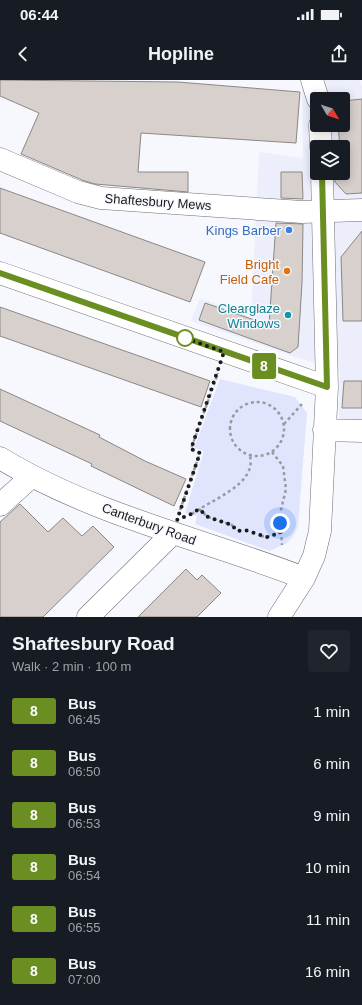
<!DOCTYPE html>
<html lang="en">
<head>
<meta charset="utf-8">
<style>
	:root { --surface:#171b24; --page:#20242c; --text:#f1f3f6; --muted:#9ea1a6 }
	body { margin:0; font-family:Helvetica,sans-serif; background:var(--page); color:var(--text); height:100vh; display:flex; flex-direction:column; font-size:15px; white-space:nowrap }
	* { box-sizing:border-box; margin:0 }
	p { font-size:13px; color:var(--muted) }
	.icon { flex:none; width:22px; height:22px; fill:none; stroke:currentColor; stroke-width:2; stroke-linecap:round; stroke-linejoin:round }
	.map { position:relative; height:537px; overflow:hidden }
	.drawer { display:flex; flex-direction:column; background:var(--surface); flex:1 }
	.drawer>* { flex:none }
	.badge { padding:0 8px; border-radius:3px; font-size:14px; line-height:26px }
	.needle { width:26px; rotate:129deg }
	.fabs { position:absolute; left:310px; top:12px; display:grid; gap:8px }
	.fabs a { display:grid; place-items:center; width:40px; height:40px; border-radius:4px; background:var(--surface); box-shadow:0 2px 10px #0003; font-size:20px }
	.you { position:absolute; width:20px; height:20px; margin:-10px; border:3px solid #fff; border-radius:50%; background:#1a73e8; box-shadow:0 0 0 6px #1a73e833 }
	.map>.badge { position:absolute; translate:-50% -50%; box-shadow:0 0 0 2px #fff }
	.round { display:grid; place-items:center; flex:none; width:42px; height:42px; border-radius:4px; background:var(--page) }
	.head { display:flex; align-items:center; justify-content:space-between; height:68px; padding:0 12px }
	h1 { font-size:19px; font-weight:700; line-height:30px }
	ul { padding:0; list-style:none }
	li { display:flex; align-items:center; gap:12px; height:52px; padding:0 12px }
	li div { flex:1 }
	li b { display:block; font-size:15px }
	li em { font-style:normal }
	li .badge { min-width:44px; font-weight:700; text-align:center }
	.status { display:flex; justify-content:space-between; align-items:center; height:28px; padding:0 20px; background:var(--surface); direction:ltr }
	.status svg { height:11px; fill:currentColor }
	header { display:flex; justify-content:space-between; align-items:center; height:52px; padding:0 12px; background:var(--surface); font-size:18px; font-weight:700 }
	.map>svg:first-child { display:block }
	.built { fill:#eceefc; fill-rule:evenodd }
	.green { fill:#e0e4fd }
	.building { fill:#d7d0cc; stroke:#8c8783 }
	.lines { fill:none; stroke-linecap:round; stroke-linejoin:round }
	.minor-casing { stroke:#6d6e74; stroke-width:23 }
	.path { stroke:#989a9e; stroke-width:2.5; stroke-dasharray:3 3; stroke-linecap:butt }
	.minor { stroke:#fff; stroke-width:22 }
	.line-casing { stroke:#fff; stroke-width:9 }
	.line { stroke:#6b8e23; stroke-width:6 }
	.walk { stroke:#1a1b1d; stroke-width:4; stroke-dasharray:0 7.2 }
	.shop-dot { fill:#3f7fe0; stroke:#f6f8fe; stroke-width:1.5 }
	.food-dot { fill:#e8710a; stroke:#f6f8fe; stroke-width:1.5 }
	.culture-dot { fill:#0f9aa8; stroke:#f6f8fe; stroke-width:1.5 }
	.stop-dot { fill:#fff; stroke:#6b8e23; stroke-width:2 }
	.labels { text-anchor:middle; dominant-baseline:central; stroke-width:3; stroke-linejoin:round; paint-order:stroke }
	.street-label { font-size:13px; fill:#1a1b1d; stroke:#f6f8fe }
	.shop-label { font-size:13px; fill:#366cbe; stroke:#f6f8fe; text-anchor:end }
	.food-label { font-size:13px; fill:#c56008; stroke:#f6f8fe; text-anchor:end }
	.culture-label { font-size:13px; fill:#0d838f; stroke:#f6f8fe; text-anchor:end }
</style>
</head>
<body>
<div class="status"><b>06:44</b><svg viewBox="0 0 49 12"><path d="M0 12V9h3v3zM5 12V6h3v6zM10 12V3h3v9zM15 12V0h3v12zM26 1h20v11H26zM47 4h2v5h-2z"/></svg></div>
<header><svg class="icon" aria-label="back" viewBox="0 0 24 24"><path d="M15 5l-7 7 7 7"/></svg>Hopline<svg class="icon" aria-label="share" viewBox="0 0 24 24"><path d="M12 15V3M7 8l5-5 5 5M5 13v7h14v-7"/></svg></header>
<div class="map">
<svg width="362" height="537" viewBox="0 0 362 537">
	<rect width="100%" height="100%" fill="#f6f8fe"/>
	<path class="built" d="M302 0H360L362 7V344H339L340 292 191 241 200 218 251 237 259 72 303 78ZM317 19H343V45H317ZM317 67H343V93H317Z"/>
	<path class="green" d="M220 299 295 317 307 333 298 446C291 463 287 463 270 471L195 444 197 436 185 433 204 371 194 368Z"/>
	<path class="building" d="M0 0 178 2 300 12 296 63 141 53 138 92H188V112L95 104 82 100 21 74 39 33 0 16Z
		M362 19V113L346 114 335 102 334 93H343V67H340L338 45H343V21Z
		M281 92H302L303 119 281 118Z
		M0 108 205 182 190 222 0 153Z
		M276 143 303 144 302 203 298 267 290 273 199 240 205 223 269 245Z
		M362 151V241H343L341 177Z
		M0 227 210 301 201 327 0 256Z
		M344 301H362V328H342Z
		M0 309 100 355 99 357 145 381 186 399 174 426 91 386 92 384 0 341Z
		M20 424 48 452 63 438 82 456 93 446 114 467 43 537H0V442Z
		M186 489 197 500 202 495 221 513 197 537H138Z"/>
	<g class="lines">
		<g class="minor-casing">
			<path id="minor" d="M312 0 318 19
				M320 45 321 67
				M0 79 78 112 101 118 302 132 362 130
				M0 193 327 307
				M324 350 362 351
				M0 378C93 435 203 459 304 498
				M0 425 31 397
				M88 537 173 453
				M279 537 304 498 314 476 320 451 327 307 322 93"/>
		</g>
		<path class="path" d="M230 349a27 27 0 1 1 54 0a27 27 0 1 1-54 0Z
			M284 344 302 324
			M272 372 283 386 286 409 280 434 282 465
			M199 429 208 437 232 445 233 447
			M180 430 200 373 191 369 218 293
			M192 434C210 420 257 405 250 376
			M261 456 267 457 280 453"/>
		<use href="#minor" class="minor"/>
	</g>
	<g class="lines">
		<g class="line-casing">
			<path id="line" d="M0 193 327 307 322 93"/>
		</g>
		<use href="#line" class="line"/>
		<path class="walk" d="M185 258 179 256 224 272 191 369 200 373 177 440 191 434 199 429 208 437 232 445 237 451 245 450 267 457 280 453V443"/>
	</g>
	<circle class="shop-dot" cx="289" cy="150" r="4"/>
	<circle class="food-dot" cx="287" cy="191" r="4"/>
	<circle class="culture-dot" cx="288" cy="235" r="4"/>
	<circle class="stop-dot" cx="185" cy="258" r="8"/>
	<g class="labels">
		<g class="street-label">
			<text transform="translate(158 122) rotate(4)">Shaftesbury Mews</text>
			<text transform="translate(149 444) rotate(20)">Canterbury Road</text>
		</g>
		<g class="shop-label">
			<text x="281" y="150">Kings Barber</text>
		</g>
		<g class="food-label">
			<text x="279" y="184">Bright<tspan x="279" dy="15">Field Cafe</tspan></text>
		</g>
		<g class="culture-label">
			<text x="280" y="228">Clearglaze<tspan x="280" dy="15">Windows</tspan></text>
		</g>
	</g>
</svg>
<div class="fabs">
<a><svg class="needle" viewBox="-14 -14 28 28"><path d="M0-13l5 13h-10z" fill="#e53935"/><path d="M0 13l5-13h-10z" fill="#9ea1a6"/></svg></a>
<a><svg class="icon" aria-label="layers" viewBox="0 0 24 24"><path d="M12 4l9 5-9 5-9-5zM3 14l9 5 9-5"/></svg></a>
</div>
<div class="you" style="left:280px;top:443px"></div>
<b class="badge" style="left:264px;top:286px;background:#6b8e23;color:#fff">8</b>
</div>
<section class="drawer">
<div class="head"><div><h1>Shaftesbury Road</h1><p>Walk · 2 min · 100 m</p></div><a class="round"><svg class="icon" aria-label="heart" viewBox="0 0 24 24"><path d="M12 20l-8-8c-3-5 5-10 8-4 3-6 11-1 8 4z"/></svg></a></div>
<ul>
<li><span class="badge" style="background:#6b8e23;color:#fff">8</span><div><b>Bus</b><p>06:45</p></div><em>1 min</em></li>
<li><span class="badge" style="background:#6b8e23;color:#fff">8</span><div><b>Bus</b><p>06:50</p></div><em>6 min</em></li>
<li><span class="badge" style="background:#6b8e23;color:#fff">8</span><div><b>Bus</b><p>06:53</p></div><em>9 min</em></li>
<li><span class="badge" style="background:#6b8e23;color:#fff">8</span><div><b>Bus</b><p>06:54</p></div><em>10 min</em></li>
<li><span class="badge" style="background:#6b8e23;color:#fff">8</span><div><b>Bus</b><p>06:55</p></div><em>11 min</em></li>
<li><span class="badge" style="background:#6b8e23;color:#fff">8</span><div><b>Bus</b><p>07:00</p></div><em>16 min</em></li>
</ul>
</section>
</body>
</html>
